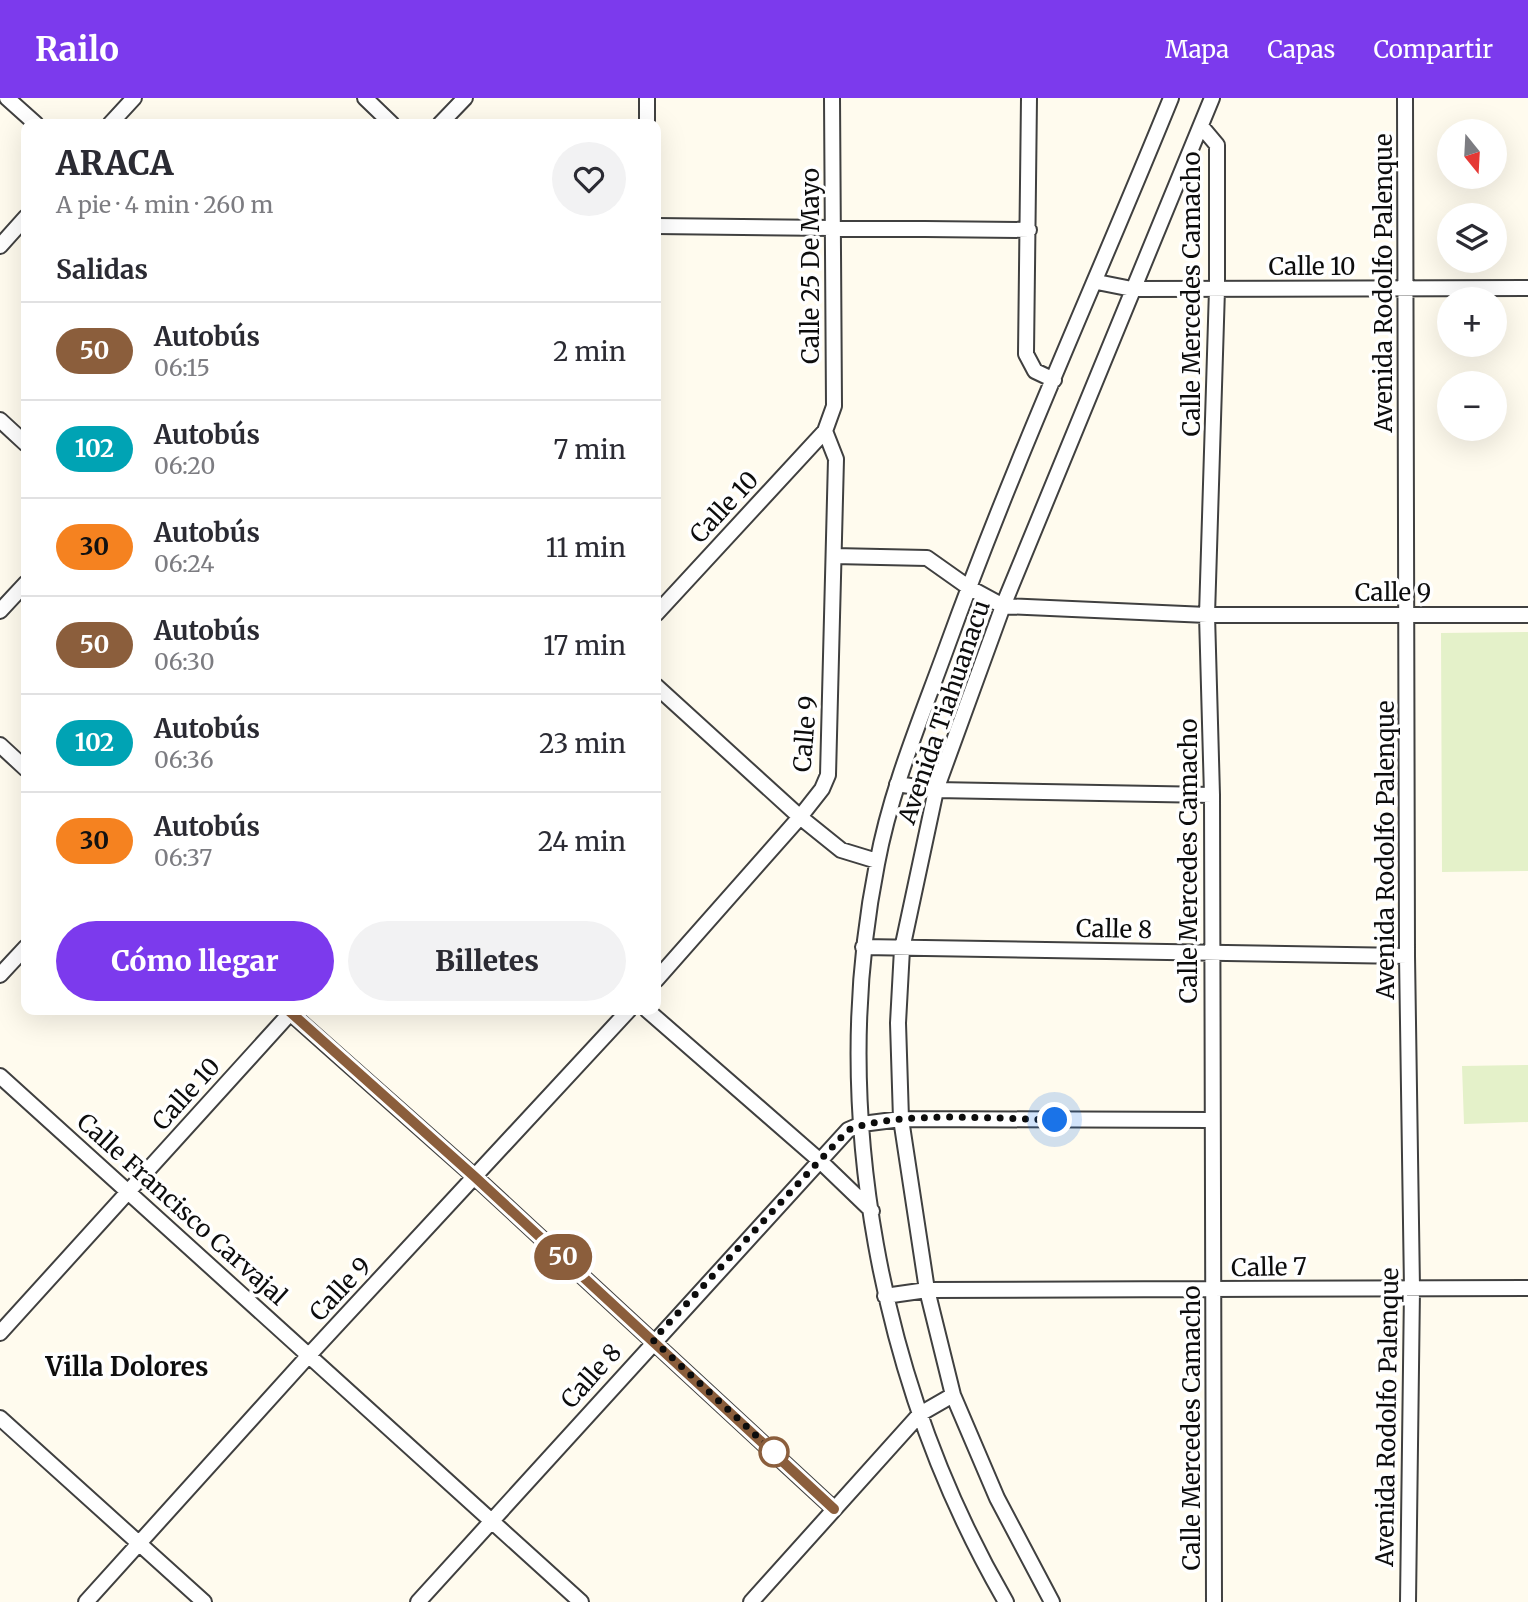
<!DOCTYPE html>
<html lang="es">
<head>
<meta charset="utf-8">
<style>
	:root { --surface:#fff; --page:#f2f2f3; --text:#2b2b33; --muted:#7c7c81; --line:#e1e1e2; --accent:#7c3aed }
	body { margin:0; font-family:Merriweather,serif; background:var(--page); color:var(--text); height:100vh; display:flex; flex-direction:column; font-size:26px; white-space:nowrap }
	* { box-sizing:border-box; margin:0 }
	p { font-size:23px; color:var(--muted) }
	.icon { flex:none; width:38px; height:38px; fill:none; stroke:currentColor; stroke-width:2; stroke-linecap:round; stroke-linejoin:round }
	.map { position:relative; flex:1; overflow:hidden }
	.drawer { position:absolute; left:21px; top:21px; width:640px; height:896px; display:flex; flex-direction:column; background:var(--surface); border-radius:14px; box-shadow:0 7px 28px #0002 }
	.drawer>* { flex:none }
	.badge { padding:0 14px; border-radius:23px; font-size:24px; line-height:46px }
	.needle { width:46px; rotate:162deg }
	.fabs { position:absolute; left:1437px; top:21px; display:grid; gap:14px }
	.fabs a { display:grid; place-items:center; width:70px; height:70px; border-radius:50%; background:var(--surface); box-shadow:0 7px 28px #0002; font-size:35px }
	.you { position:absolute; width:35px; height:35px; margin:-18px; border:5px solid #fff; border-radius:50%; background:#1a73e8; box-shadow:0 0 0 10px #1a73e833 }
	.map>.badge { position:absolute; translate:-50% -50%; box-shadow:0 0 0 4px #fff }
	h2 { padding:0 35px; font-size:26px; line-height:63px }
	.round { display:grid; place-items:center; flex:none; width:74px; height:74px; border-radius:37px; background:var(--page) }
	.headline { display:flex; align-items:center; justify-content:space-between; height:119px; padding:0 35px }
	h1 { font-size:33px; font-weight:800; line-height:52px }
	.action { display:flex; gap:14px; margin-top:auto; padding:14px 35px }
	.action a { flex:1; height:80px; border-radius:42px; background:var(--accent); color:#fff; font-size:28px; font-weight:800; line-height:80px; text-align:center }
	.action a+a { background:var(--page); color:var(--text) }
	ul { padding:0; list-style:none }
	li { display:flex; align-items:center; gap:21px; height:98px; padding:0 35px; border-top:2px solid var(--line) }
	li div { flex:1 }
	li b { display:block; font-size:26px }
	li em { font-style:normal }
	li .badge { min-width:77px; font-weight:700; text-align:center }
	header { display:flex; align-items:center; gap:42px; box-sizing:border-box; height:98px; padding:0 35px; background:var(--accent); color:#fff }
	header strong { font-size:33px }
	nav { display:flex; gap:38px; margin-inline-start:auto; font-size:24px }
	.map>svg:first-child { display:block }
	.pitch { fill:#e4f1c9 }
	.lines { fill:none; stroke-linecap:round; stroke-linejoin:round }
	.minor-casing { stroke:#404040; stroke-width:18 }
	.minor { stroke:#fff; stroke-width:14 }
	.line-casing { stroke:#fff; stroke-width:16 }
	.line { stroke:#8b5e3c; stroke-width:10 }
	.walk { stroke:#0d0d0d; stroke-width:7; stroke-dasharray:0 12.6 }
	.stop-dot { fill:#fff; stroke:#8b5e3c; stroke-width:3.5 }
	.labels { text-anchor:middle; dominant-baseline:central; stroke-width:7; stroke-linejoin:round; paint-order:stroke }
	.street-label { font-size:24px; fill:#0d0d0d; stroke:#fff }
	.neighbourhood-label { font-size:26px; font-weight:bold; fill:#0d0d0d; stroke:#fff }
</style>
</head>
<body>
<header>
<strong>Railo</strong>
<nav><a>Mapa</a><a>Capas</a><a>Compartir</a></nav>
</header>
<div class="map">
<svg width="1528" height="1504" viewBox="0 0 1528 1504">
	<rect width="100%" height="100%" fill="#fffbee"/>
	<path class="pitch" d="M1528 534V773L1442 774 1441 535Z
		M1528 967V1024L1464 1026 1462 968Z"/>
	<g class="lines">
		<g class="minor-casing">
			<path id="minor" d="M7 0 36 26
				M365 0 392 26
				M1029 0 1026 256 1035 273 1054 282
				M1405 0 1407 858 1412 1191 1408 1504
				M110 26 134 0
				M440 26 465 0
				M647 26V0
				M1201 28 1217 47V191L1207 517 1212 697 1214 1504
				M656 128 1029 132
				M0 148 26 119
				M1097 184 1132 191 1528 190
				M0 322 26 346
				M834 458 927 460 968 489 1003 508 1207 517H1528
				M0 513 26 485
				M656 516 825 333 834 308 832 0
				M656 588 800 719 841 752 877 763
				M0 647 26 671
				M897 686 936 692 1212 697
				M863 849 1407 858
				M0 877 26 849
				M656 882 800 719 822 691 828 677 836 361 825 333
				M287 912 475 1079 834 1411
				M647 912 819 1062 872 1113
				M0 978 581 1504
				M885 1198 927 1192 1528 1190
				M0 1235 293 912
				M0 1320 204 1504
				M86 1504 310 1256 629 912
				M418 1504 848 1032 862 1026 901 1021 1210 1022
				M751 1504 920 1316 953 1297
				M1006 1504C880 1287 828 1013 877 766 891 690 922 618 948 546 1015 361 1097 182 1171 0
				M1052 1504 997 1400 953 1297 927 1192 901 1021 898 925 902 851 936 692 1003 508 1212 0"/>
		</g>
		<use href="#minor" class="minor"/>
	</g>
	<g class="lines">
		<g class="line-casing">
			<path id="line" d="M288 912 475 1079 834 1411"/>
		</g>
		<use href="#line" class="line"/>
		<path class="walk" d="M774 1354 653 1242 848 1032C898 1012 999 1021 1055 1022"/>
	</g>
	<circle class="stop-dot" cx="774" cy="1354" r="14"/>
	<g class="labels">
		<g class="street-label">
			<text transform="translate(810 168) rotate(-90)">Calle 25 De Mayo</text>
			<text x="1312" y="168">Calle 10</text>
			<text transform="translate(1383 185) rotate(-90)">Avenida Rodolfo Palenque</text>
			<text transform="translate(1191 196) rotate(-90)">Calle Mercedes Camacho</text>
			<text transform="translate(724 409) rotate(-47)">Calle 10</text>
			<text x="1393" y="494">Calle 9</text>
			<text transform="translate(944 614) rotate(-71)">Avenida Tiahuanacu</text>
			<text transform="translate(805 636) rotate(-85)">Calle 9</text>
			<text transform="translate(1385 752) rotate(-90)">Avenida Rodolfo Palenque</text>
			<text transform="translate(1188 763) rotate(-90)">Calle Mercedes Camacho</text>
			<text transform="translate(1114 831) rotate(1)">Calle 8</text>
			<text transform="translate(186 996) rotate(-48)">Calle 10</text>
			<text transform="translate(182 1111) rotate(42)">Calle Francisco Carvajal</text>
			<text transform="translate(1269 1169) rotate(-1)">Calle 7</text>
			<text transform="translate(340 1191) rotate(-47)">Calle 9</text>
			<text transform="translate(591 1278) rotate(-48)">Calle 8</text>
			<text transform="translate(1387 1319) rotate(-89)">Avenida Rodolfo Palenque</text>
			<text transform="translate(1191 1330) rotate(-90)">Calle Mercedes Camacho</text>
		</g>
		<g class="neighbourhood-label">
			<text x="127" y="1268">Villa Dolores</text>
		</g>
	</g>
</svg>
<div class="fabs">
<a><svg class="needle" viewBox="-14 -14 28 28"><path d="M0-13l5 13h-10z" fill="#e53935"/><path d="M0 13l5-13h-10z" fill="#7c7c81"/></svg></a>
<a><svg class="icon" aria-label="layers" viewBox="0 0 24 24"><path d="M12 4l9 5-9 5-9-5zM3 14l9 5 9-5"/></svg></a>
<a>+</a>
<a>−</a>
</div>
<div class="you" style="left:1055px;top:1022px"></div>
<b class="badge" style="left:563px;top:1159px;background:#8b5e3c;color:#fff">50</b>
<section class="drawer">
<div class="headline"><div><h1>ARACA</h1><p>A pie · 4 min · 260 m</p></div><a class="round"><svg class="icon" aria-label="heart" viewBox="0 0 24 24"><path d="M12 20l-8-8c-3-5 5-10 8-4 3-6 11-1 8 4z"/></svg></a></div>
<h2>Salidas</h2>
<ul>
<li><span class="badge" style="background:#8b5e3c;color:#fff">50</span><div><b>Autobús</b><p>06:15</p></div><em>2 min</em></li>
<li><span class="badge" style="background:#00a3b4;color:#fff">102</span><div><b>Autobús</b><p>06:20</p></div><em>7 min</em></li>
<li><span class="badge" style="background:#f58220;color:#111">30</span><div><b>Autobús</b><p>06:24</p></div><em>11 min</em></li>
<li><span class="badge" style="background:#8b5e3c;color:#fff">50</span><div><b>Autobús</b><p>06:30</p></div><em>17 min</em></li>
<li><span class="badge" style="background:#00a3b4;color:#fff">102</span><div><b>Autobús</b><p>06:36</p></div><em>23 min</em></li>
<li><span class="badge" style="background:#f58220;color:#111">30</span><div><b>Autobús</b><p>06:37</p></div><em>24 min</em></li>
</ul>
<div class="action"><a>Cómo llegar</a><a>Billetes</a></div>
</section>
</div>
</body>
</html>
